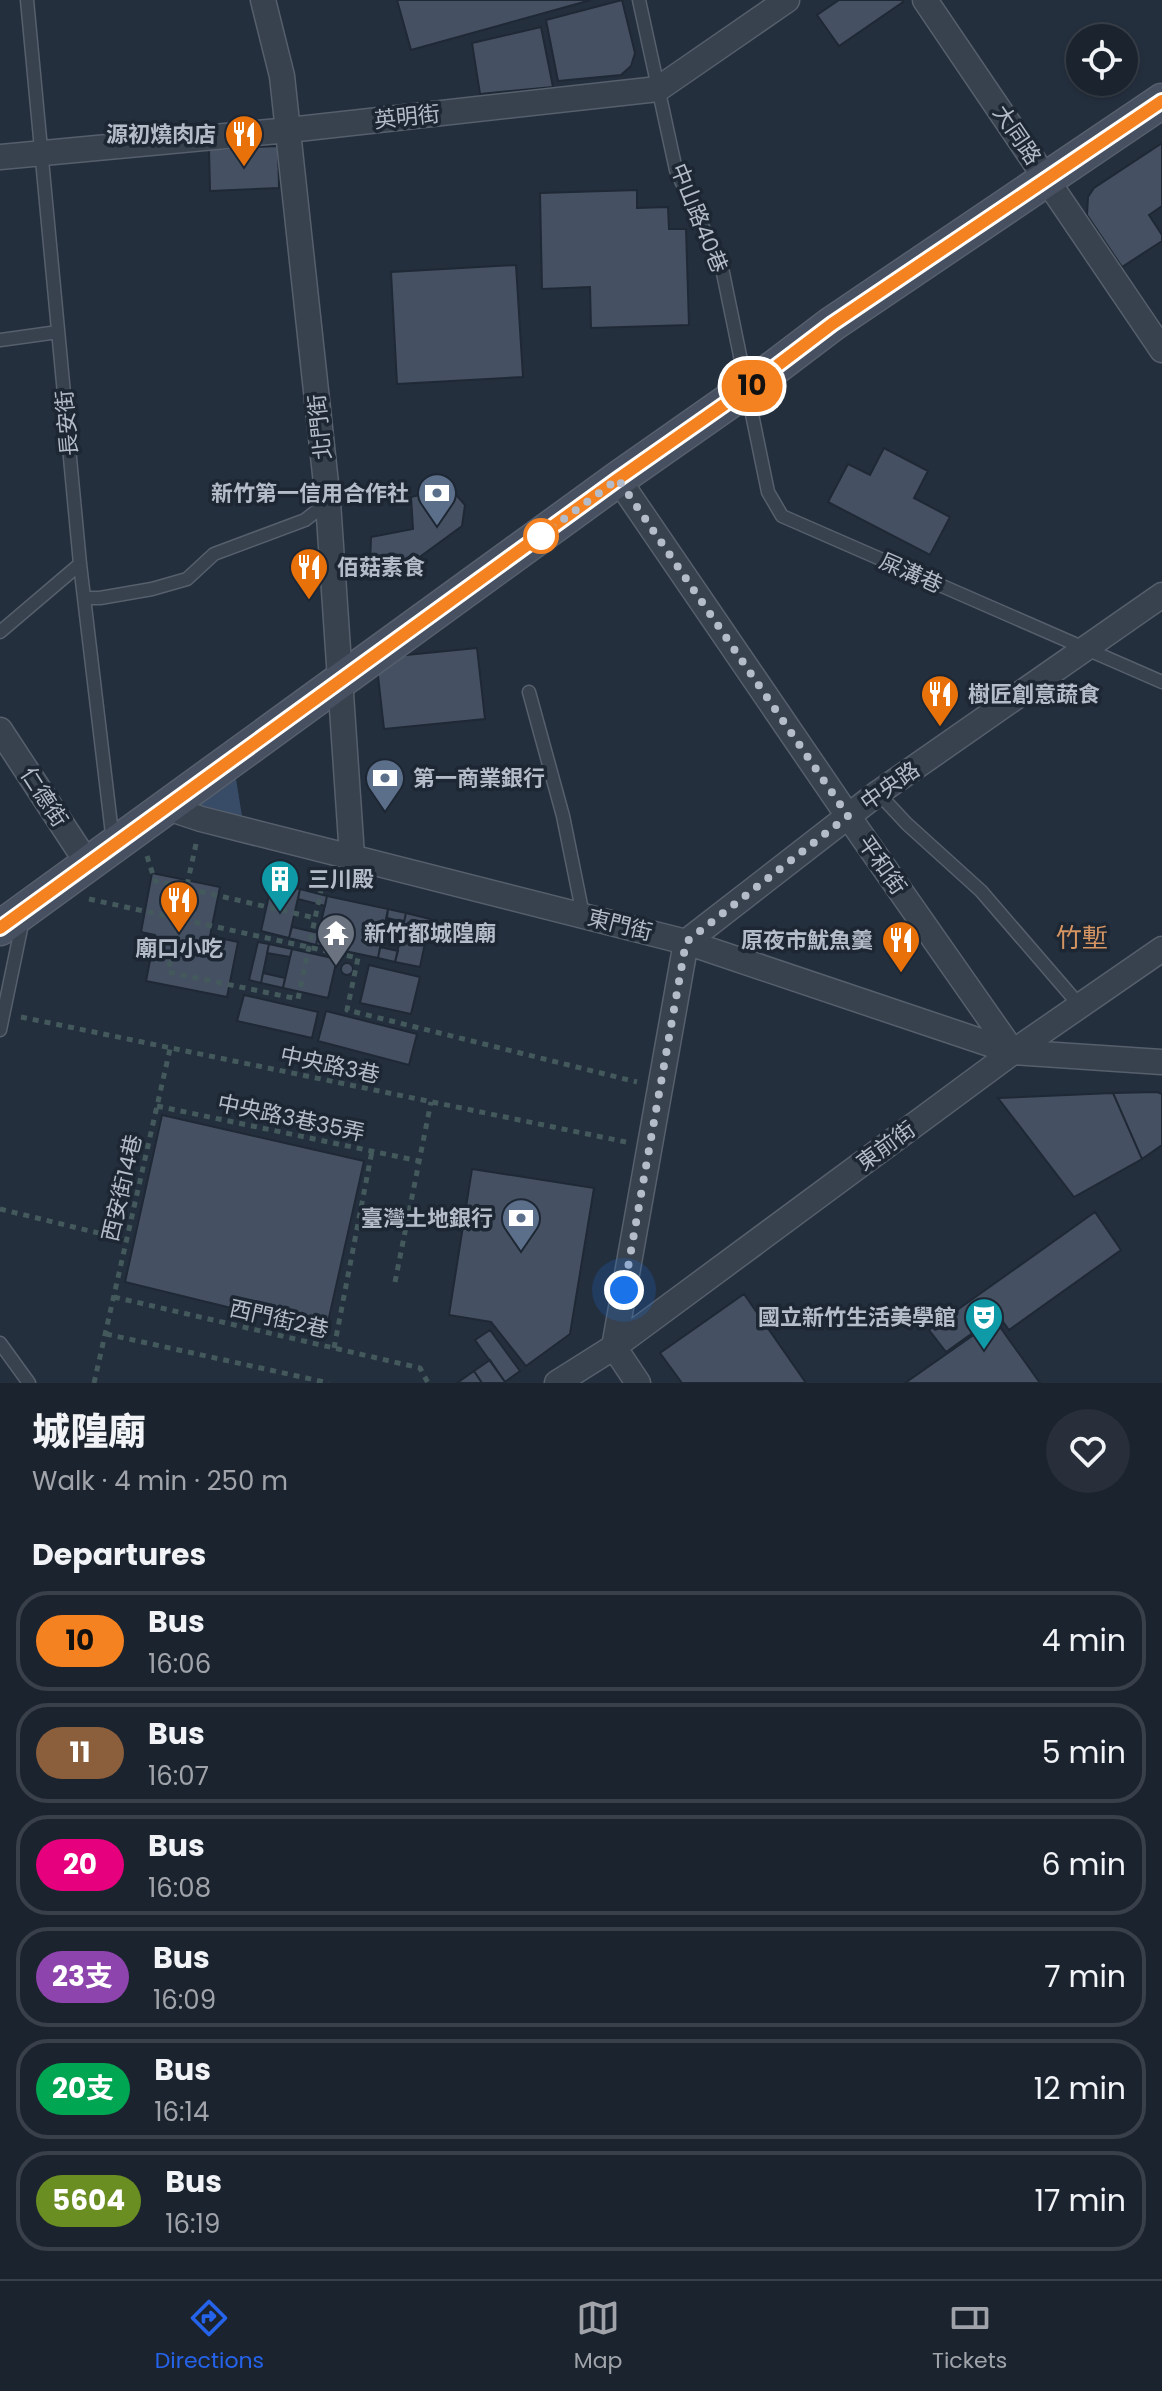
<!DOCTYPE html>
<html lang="en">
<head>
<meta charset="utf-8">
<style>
	:root { --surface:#1b232e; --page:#282f3a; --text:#f1f3f6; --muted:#a0a4aa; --line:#39404a; --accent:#2563eb }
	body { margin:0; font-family:Poppins,"Noto Sans TC",sans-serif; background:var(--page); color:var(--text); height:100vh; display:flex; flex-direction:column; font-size:30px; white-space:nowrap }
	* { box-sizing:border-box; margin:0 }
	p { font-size:26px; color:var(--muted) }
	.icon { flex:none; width:44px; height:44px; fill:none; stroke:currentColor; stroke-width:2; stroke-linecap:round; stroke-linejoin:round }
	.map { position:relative; height:1383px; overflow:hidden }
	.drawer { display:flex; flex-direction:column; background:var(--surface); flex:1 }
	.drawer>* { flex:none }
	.badge { padding:0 16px; border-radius:26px; font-size:28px; line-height:52px }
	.controls { position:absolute; left:1066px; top:24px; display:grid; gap:16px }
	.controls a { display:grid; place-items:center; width:72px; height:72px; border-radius:50%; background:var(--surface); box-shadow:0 2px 6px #0004,0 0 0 2px var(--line); font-size:40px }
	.you { position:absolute; width:40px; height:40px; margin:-20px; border:6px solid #fff; border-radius:50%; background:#1a73e8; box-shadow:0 0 0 12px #1a73e833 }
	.map>.badge { position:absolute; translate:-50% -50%; box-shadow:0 0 0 4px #fff }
	h2 { padding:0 32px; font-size:30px; line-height:72px }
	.round { display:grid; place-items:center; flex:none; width:84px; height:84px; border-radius:42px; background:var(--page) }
	.overview { display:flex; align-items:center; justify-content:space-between; height:136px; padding:0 32px }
	h1 { font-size:38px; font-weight:800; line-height:60px }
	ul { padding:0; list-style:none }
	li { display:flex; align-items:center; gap:24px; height:100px; margin:0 16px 12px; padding:0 16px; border:4px solid var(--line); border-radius:32px }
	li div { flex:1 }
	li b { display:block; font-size:30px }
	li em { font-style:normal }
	li .badge { min-width:88px; font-weight:700; text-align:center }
	.menu { display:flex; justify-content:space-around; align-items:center; height:112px; border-top:2px solid var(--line); background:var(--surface); font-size:22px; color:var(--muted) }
	.menu a { display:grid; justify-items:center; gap:4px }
	.menu .on { color:var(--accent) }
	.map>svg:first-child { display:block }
	.water { fill:#394c67 }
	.building { fill:#455162; stroke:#1f2835; stroke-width:2 }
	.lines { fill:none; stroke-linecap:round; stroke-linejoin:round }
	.lane-casing { stroke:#565f6c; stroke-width:15 }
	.street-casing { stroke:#565f6c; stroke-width:27 }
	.secondary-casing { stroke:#565f6c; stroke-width:37 }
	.path { stroke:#44595c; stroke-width:5; stroke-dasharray:6 6; stroke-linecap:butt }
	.lane { stroke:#38414e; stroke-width:12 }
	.street { stroke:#38414e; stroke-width:24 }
	.secondary { stroke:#465061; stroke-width:34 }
	.line-casing { stroke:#fff; stroke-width:18 }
	.line { stroke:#f58220; stroke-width:12 }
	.walk { stroke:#b4bcc9; stroke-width:8; stroke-dasharray:0 14.4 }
	.stop-dot { fill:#fff; stroke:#f58220; stroke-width:4 }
	.labels { text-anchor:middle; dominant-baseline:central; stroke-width:7; stroke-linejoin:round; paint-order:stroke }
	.street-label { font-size:22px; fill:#b4bcc9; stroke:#1d2633 }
	.poi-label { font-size:22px; font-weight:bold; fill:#b4bcc9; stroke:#1d2633; text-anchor:end }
	.quarter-label { font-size:26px; fill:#d59563; stroke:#1d2633 }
</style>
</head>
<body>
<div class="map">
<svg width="1162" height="1383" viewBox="0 0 1162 1383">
	<rect width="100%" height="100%" fill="#242f3e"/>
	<path class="water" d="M236 779 242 816 197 805Z"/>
	<path class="building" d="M397 0H591L411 50Z
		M397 0H591L411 50Z
		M622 0 635 53 631 66 621 75 558 81 546 20Z
		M839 0H902L903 2 839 46 817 15Z
		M541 27 553 87 480 94 472 43Z
		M1162 143V206L1149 215 1162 235V241L1122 267 1087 215 1088 197 1094 188Z
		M278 146 279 188 210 191 209 149Z
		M637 190V208L668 207 669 229H686L689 325 591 328 590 287 542 289 540 193Z
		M516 265 523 377 397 384 391 272Z
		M884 448 928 471 914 498 950 517 930 555 828 502 848 464 870 475Z
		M441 477 465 505 462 526 391 578 370 566 371 537 413 529 411 497 424 494 425 480Z
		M477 648 485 719 384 729 376 658Z
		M152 873 220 887 210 936 238 942 227 997 146 981 155 935 141 932Z
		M272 882 300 889 289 938 261 931Z
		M300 889 327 896 325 906 298 899Z
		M327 896 388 909 378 958 316 945Z
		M388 909 406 913 404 922 387 918Z
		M406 913 430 919 420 967 395 962Z
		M292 927 319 933 316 945 289 938Z
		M258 942 269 944 261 983 249 980Z
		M269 944 292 949 290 957 267 953Z
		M380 947 398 951 395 962 378 958Z
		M292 949 337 959 328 998 283 988Z
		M341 969a6 6 0 1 1 12 0a6 6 0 1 1-12 0Z
		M369 965 420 977 411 1014 360 1003Z
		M263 973 285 978 283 988 261 983Z
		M244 995 318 1012 312 1038 237 1021Z
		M326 1011 417 1034 409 1065 318 1041Z
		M1157 1092 1162 1094V1145L1142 1159 1113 1093Z
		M1113 1093 1142 1159 1074 1197 998 1098Z
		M162 1115 364 1161 326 1331 125 1282Z
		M472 1169 594 1188 570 1334 526 1366 491 1322 449 1315Z
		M1095 1212 1121 1250 1009 1330 998 1315 946 1352 929 1330Z
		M744 1294 806 1383H682L660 1353Z
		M995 1320 1040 1383H905Z
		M490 1330 520 1371 505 1382 475 1340Z
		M490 1360 505 1382 504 1383H482L474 1371Z
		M474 1371 482 1383H457Z"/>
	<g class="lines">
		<g class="lane-casing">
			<path id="lane" d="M27 0 80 564 113 842
				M639 0 676 170 722 268 768 492 782 516 1162 682
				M0 340 58 332
				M86 598H100L152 589 187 579 214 554 305 520 328 502
				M0 632 80 564
				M529 692 563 816 583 915
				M878 793 907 824 981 891 1081 1007
				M0 1030 23 919
				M0 1343 29 1383"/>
		</g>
		<g class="street-casing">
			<path id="street" d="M263 0 282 76 328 502 352 856
				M925 0 1162 350
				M0 157 289 130 658 89 787 0
				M618 479 848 816 1013 1052
				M0 730 88 864
				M168 808 201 819 686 942 1013 1052 1162 1062
				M614 1347 686 942 878 793 1162 595
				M614 1347 638 1383
				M557 1383 614 1347 1013 1052 1162 949"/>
		</g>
		<g class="secondary-casing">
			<path id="secondary" d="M0 928 618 479 745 390 832 324 1162 101"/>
		</g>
		<path class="path" d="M196 844 168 972 298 999 324 876
			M147 856 155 881 315 918
			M89 899 358 958 347 1010 637 1082
			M21 1017 626 1142
			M157 1106 419 1161
			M0 1209 127 1240
			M395 1282 431 1102
			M114 1297 420 1368 428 1383
			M106 1334 329 1383
			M334 1348 372 1151
			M94 1383 170 1049"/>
		<use href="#lane" class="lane"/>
		<use href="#street" class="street"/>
		<use href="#secondary" class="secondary"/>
	</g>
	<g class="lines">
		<g class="line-casing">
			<path id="line" d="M0 928 618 479 745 390 832 324 1162 101"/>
		</g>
		<use href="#line" class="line"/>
		<path class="walk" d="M541 536 618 479 848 816 686 942 624 1290"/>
	</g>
	<defs>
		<g id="restaurant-pin" transform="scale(2)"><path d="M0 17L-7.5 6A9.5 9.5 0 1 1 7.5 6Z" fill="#e8710a" stroke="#1d2633"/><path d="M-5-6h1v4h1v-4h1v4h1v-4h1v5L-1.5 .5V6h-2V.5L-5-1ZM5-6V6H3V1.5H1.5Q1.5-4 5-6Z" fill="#fff"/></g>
		<g id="bank-pin" transform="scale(2)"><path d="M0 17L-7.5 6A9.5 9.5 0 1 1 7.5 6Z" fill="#5c6f8a" stroke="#1d2633"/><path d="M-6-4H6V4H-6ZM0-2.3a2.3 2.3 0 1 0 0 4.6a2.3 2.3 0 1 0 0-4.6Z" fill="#fff"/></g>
		<g id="building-pin" transform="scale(2)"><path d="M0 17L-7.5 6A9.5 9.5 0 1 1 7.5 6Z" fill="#0f9aa8" stroke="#1d2633"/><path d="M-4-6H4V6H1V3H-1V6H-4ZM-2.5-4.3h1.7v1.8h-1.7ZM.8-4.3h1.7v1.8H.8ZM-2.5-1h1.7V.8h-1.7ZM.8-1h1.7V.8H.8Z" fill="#fff"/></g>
		<g id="temple-pin" transform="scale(2)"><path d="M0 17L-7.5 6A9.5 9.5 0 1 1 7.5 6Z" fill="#6b7280" stroke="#1d2633"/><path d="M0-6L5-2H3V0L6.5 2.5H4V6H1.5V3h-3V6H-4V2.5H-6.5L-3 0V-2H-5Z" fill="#fff"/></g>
		<g id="theatre-pin" transform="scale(2)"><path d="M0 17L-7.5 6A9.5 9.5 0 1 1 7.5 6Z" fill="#0f9aa8" stroke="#1d2633"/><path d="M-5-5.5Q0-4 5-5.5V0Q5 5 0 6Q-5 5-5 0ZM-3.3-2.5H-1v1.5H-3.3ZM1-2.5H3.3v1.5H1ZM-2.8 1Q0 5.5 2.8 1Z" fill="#fff"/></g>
	</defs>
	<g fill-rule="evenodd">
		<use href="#restaurant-pin" x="244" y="134"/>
		<use href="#bank-pin" x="437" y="493"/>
		<use href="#restaurant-pin" x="309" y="567"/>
		<use href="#restaurant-pin" x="940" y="694"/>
		<use href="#bank-pin" x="385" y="778"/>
		<use href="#building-pin" x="280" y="879"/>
		<use href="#restaurant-pin" x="179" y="900"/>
		<use href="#temple-pin" x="336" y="933"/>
		<use href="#restaurant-pin" x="901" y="940"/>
		<use href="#bank-pin" x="521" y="1218"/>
		<use href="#theatre-pin" x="984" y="1317"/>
	</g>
	<circle class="stop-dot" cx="541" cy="536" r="16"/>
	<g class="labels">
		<g class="street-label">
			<text transform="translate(407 117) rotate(-6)">英明街</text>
			<text transform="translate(1017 135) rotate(56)">大同路</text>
			<text transform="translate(699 218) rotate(68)">中山路40巷</text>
			<text transform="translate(67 423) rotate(-95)">長安街</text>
			<text transform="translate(320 427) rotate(-96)">北門街</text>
			<text transform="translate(911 573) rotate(24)">屎溝巷</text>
			<text transform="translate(890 786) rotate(-35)">中央路</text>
			<text transform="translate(44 797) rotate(57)">仁德街</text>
			<text transform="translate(882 865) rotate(55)">平和街</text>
			<text transform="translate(620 925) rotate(14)">東門街</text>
			<text transform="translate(330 1065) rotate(12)">中央路3巷</text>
			<text transform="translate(291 1118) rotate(12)">中央路3巷35弄</text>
			<text transform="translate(886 1146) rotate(-36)">東前街</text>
			<text transform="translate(122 1188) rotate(-77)">西安街14巷</text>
			<text transform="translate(279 1319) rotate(13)">西門街2巷</text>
		</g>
		<g class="poi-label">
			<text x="216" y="134">源初燒肉店</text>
			<text x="409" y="493">新竹第一信用合作社</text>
			<text x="337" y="567" text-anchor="start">佰菇素食</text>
			<text x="968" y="694" text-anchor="start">樹匠創意蔬食</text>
			<text x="413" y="778" text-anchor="start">第一商業銀行</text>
			<text x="308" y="879" text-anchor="start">三川殿</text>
			<text x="364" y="933" text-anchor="start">新竹都城隍廟</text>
			<text x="873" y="940">原夜市魷魚羹</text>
			<text x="179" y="948" text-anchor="middle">廟口小吃</text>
			<text x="493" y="1218">臺灣土地銀行</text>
			<text x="956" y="1317">國立新竹生活美學館</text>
		</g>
		<g class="quarter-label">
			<text x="1082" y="938">竹塹</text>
		</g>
	</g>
</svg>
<div class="controls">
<a><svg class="icon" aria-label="locate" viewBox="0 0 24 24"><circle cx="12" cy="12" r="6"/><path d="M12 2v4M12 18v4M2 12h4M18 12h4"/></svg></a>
</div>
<div class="you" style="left:624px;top:1290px"></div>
<b class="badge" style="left:752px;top:386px;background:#f58220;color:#111">10</b>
</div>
<section class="drawer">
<div class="overview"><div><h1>城隍廟</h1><p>Walk · 4 min · 250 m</p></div><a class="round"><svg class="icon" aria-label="heart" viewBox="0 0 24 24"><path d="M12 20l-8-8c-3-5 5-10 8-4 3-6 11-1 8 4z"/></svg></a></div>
<h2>Departures</h2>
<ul>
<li><span class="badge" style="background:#f58220;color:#111">10</span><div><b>Bus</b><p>16:06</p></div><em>4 min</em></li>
<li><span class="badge" style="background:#8b5e3c;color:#fff">11</span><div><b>Bus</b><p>16:07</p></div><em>5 min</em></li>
<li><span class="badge" style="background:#e6007e;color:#fff">20</span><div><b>Bus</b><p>16:08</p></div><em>6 min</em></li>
<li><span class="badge" style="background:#8e44ad;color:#fff">23支</span><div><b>Bus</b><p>16:09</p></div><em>7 min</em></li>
<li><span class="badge" style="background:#00a651;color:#fff">20支</span><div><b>Bus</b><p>16:14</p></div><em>12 min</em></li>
<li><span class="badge" style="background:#6b8e23;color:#fff">5604</span><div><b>Bus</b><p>16:19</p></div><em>17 min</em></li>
</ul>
</section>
<nav class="menu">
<a class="on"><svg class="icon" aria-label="directions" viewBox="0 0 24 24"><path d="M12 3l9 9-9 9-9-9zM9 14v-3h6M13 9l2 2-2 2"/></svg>Directions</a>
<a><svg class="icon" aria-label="map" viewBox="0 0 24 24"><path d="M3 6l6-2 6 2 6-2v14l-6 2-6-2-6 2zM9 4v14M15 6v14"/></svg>Map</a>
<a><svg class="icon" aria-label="tickets" viewBox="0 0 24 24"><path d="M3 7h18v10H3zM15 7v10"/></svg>Tickets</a>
</nav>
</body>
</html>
